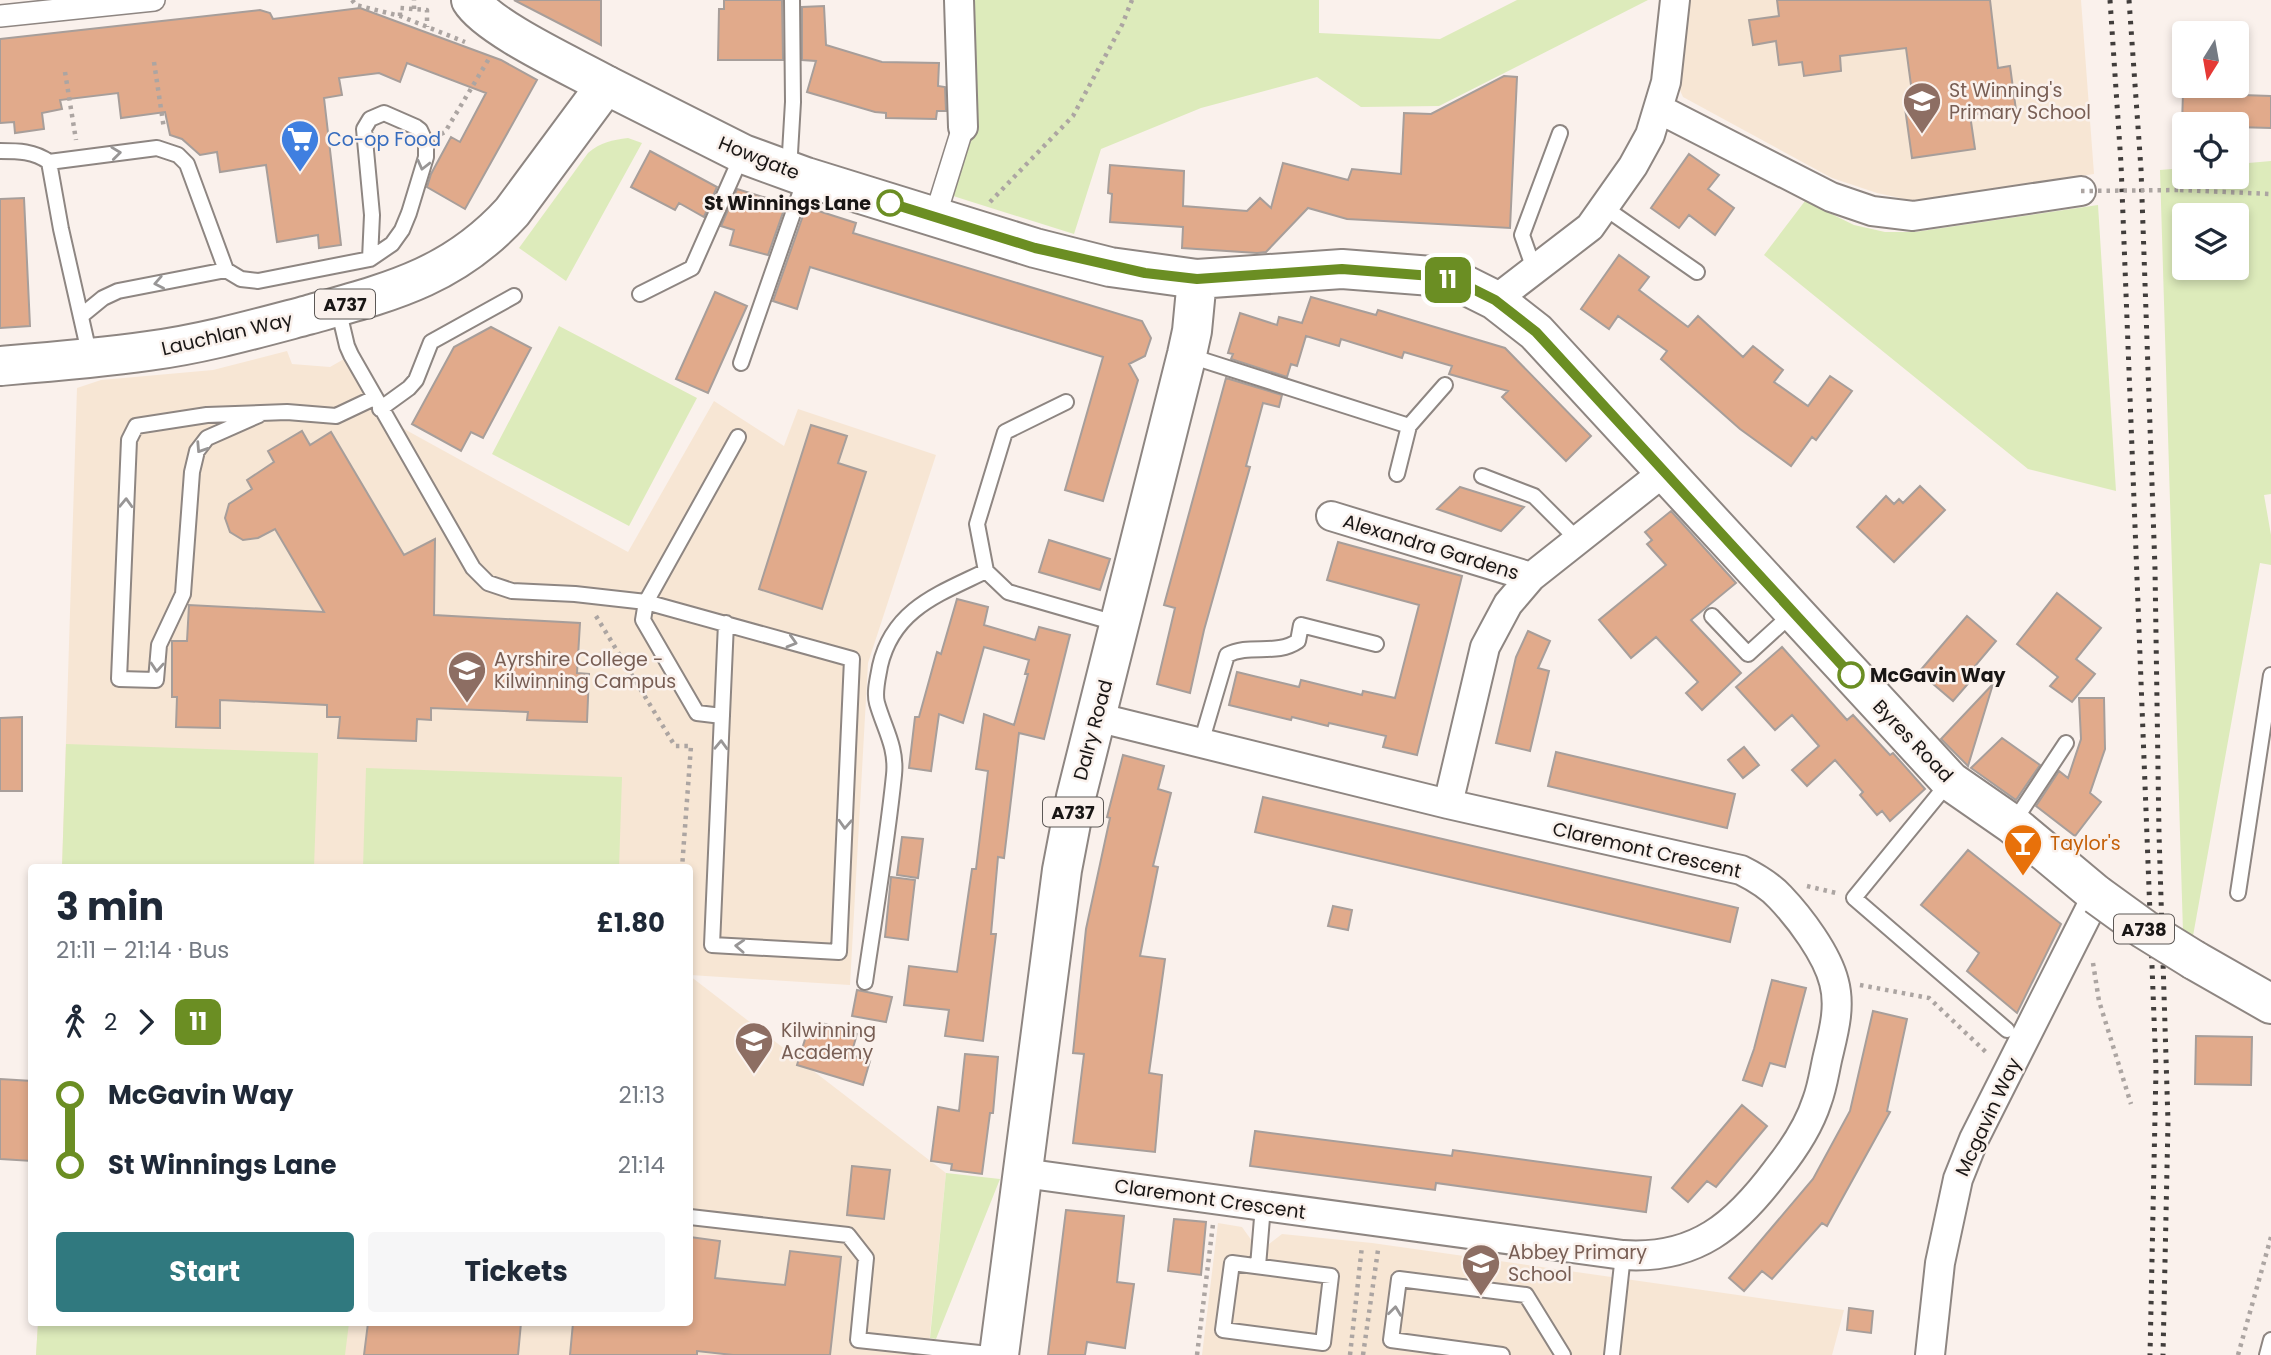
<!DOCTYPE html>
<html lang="en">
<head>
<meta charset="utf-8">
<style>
	:root { --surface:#fff; --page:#f6f6f7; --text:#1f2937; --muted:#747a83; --accent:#30797f }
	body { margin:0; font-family:Poppins,sans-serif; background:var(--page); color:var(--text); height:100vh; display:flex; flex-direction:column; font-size:26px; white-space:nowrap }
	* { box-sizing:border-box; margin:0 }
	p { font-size:23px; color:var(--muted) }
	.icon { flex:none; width:38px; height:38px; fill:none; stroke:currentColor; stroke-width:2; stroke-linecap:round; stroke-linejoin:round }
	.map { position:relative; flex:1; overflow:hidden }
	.panel { position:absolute; left:28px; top:864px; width:665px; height:462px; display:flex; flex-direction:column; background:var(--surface); border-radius:7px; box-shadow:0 4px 10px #0003 }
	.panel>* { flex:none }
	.badge { padding:0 14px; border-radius:10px; font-size:24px; line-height:46px }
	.needle { width:46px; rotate:191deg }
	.controls { position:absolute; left:2172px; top:21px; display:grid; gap:14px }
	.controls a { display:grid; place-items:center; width:77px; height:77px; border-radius:7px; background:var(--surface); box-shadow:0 4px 10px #0003; font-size:35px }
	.map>.badge { position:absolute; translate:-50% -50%; box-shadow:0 0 0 4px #fff }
	.legs { display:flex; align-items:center; gap:10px; height:77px; padding:0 28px; font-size:23px }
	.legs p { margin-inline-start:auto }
	.overview { display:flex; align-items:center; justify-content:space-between; height:119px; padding:0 28px }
	h1 { font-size:38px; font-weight:700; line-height:52px }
	.action { display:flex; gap:14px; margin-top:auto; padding:14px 28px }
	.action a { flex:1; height:80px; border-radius:7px; background:var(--accent); color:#fff; font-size:28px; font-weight:700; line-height:80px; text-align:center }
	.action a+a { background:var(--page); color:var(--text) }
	ul { padding:0 28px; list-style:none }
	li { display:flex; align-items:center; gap:24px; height:70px; font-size:26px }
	li i { display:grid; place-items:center; width:10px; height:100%; margin:0 9px; background:currentColor }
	li i::after { content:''; width:18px; height:18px; margin:-9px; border:5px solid; border-radius:50%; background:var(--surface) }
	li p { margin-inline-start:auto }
	li:first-child i { background:linear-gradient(#0000 50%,currentColor 0) }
	li:last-child i { background:linear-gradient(currentColor 50%,#0000 0) }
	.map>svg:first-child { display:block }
	.education { fill:#f7e6d4 }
	.green { fill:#ddebbb; fill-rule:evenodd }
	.building { fill:#e1aa8b; stroke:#a79e9a; stroke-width:2 }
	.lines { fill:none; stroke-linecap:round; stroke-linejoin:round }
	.service-casing { stroke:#8e8682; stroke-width:18 }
	.pedestrian-casing { stroke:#8e8682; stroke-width:24 }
	.minor-casing { stroke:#8e8682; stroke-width:32 }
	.secondary-casing { stroke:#8e8682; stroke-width:42 }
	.primary-casing { stroke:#8e8682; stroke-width:42 }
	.trunk-casing { stroke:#8e8682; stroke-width:42 }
	.path { stroke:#aca5a2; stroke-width:4.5; stroke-dasharray:3.5 5; stroke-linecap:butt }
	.service { stroke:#fff; stroke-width:14 }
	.pedestrian { stroke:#fff; stroke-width:21 }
	.minor { stroke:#fff; stroke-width:28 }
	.secondary { stroke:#fff; stroke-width:38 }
	.primary { stroke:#fff; stroke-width:38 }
	.trunk { stroke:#fff; stroke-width:38 }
	.rail { stroke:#413d3b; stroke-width:5; stroke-dasharray:3.5 7; stroke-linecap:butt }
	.trunk-bridge-casing { stroke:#8e8682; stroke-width:42; stroke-linecap:butt }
	.path-bridge { stroke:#aca5a2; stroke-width:4.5; stroke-dasharray:3.5 5; stroke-linecap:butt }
	.trunk-bridge { stroke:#fff; stroke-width:38 }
	.oneway { stroke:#989696 }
	.line-1-casing { stroke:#fff; stroke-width:16 }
	.line-1 { stroke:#6b8e23; stroke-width:10 }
	.stop-1-dot { fill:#fff; stroke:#6b8e23; stroke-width:3.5 }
	.labels { text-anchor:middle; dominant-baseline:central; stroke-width:5; stroke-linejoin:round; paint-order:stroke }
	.shield { fill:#faf1ec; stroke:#5c5856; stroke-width:2 }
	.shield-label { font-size:18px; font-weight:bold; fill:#191615 }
	.education-label { font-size:19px; fill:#785e54; stroke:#faf1ec; text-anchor:start }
	.shop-label { font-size:19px; fill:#366cbe; stroke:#faf1ec; text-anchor:start }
	.street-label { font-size:19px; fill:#191615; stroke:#faf1ec }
	.stop-label { font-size:19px; font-weight:bold; fill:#191615; stroke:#faf1ec; text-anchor:end }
	.food-label { font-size:19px; fill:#c56008; stroke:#faf1ec; text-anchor:start }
</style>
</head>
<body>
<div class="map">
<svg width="2271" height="1355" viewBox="0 0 2271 1355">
	<rect width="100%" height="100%" fill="#faf1ec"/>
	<path class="education" d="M1687 0H2081L2094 174 1914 201 1877 193 1832 178 1683 97 1678 86Z
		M287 351 292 364 330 367 351 355 386 419 628 552 714 401 784 446 798 409 936 455 868 663 850 985 690 975V868H62L77 388 101 380 213 370Z
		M690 976 946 1173 928 1355H36L38 1323H690Z
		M1218 1223 1242 1227 1252 1241 1269 1244 1282 1234 1372 1243 1844 1310 1832 1355H1202Z"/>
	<path class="green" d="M970 0H1319V33L1440 39 1517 0H1648L1439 106 1361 107 1317 77 1201 108 1101 149 1074 234 950 195Z
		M628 138 642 143 566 281 519 248 588 153C601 142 612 140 628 138Z
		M2271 161V494L2264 495 2271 535V565L2260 563 2193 936 2183 932 2160 170 2184 168V177H2236L2237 164ZM2184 215H2236V268H2184Z
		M1805 201 1854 225 1885 232H1915L2098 205 2116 491 2028 469 1764 255Z
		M559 326 697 398 629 526 492 454Z
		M66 744 318 753 314 868H62Z
		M366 768 622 777 619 868H363Z
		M946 1173 1000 1179 936 1339 930 1338Z
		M38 1323H349L345 1355H36Z"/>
	<path class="building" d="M514 0H601V45Z
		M724 0H782L783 60H718L719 9H724Z
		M1777 0H1990L1998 68 2010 66 2016 110 1970 115 1975 149 1912 158 1905 108 1914 107 1906 48 1840 56 1841 71 1804 76 1802 62 1779 65 1776 41 1753 45 1749 20 1779 16Z
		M824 6 826 45 882 62 939 63 938 86 945 87 946 111H937L936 119 886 118V113L875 112 807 92 816 61 802 60V7Z
		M360 8 501 60 537 80 465 209 427 187 431 174 451 137 460 142 486 93 407 63 400 82 379 73 339 78 342 95 324 98 341 245 319 248 318 235 277 242 266 165 220 172 217 152 200 155 182 139 170 135 165 112 121 118 118 93 60 100 62 109 42 113 44 129 15 133 14 122 0 123V39L260 10 270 13 273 19Z
		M1504 76 1517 77 1510 228 1347 219 1308 208 1266 252 1257 253 1182 248 1183 227 1110 222 1112 194 1108 193 1110 165 1184 171 1183 206 1247 211 1260 198 1271 208 1283 163 1348 180 1352 169 1401 174 1404 113 1431 114Z
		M2183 93 2271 96V128L2236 127V124H2182Z
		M650 151 717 187 704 217 679 203 675 210 631 187Z
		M1689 154 1719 175 1708 189 1734 208 1715 235 1689 215 1679 228 1651 208Z
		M737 189 786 204 768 255 730 245 734 230 721 226Z
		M24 198 30 326 0 328V199Z
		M806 207 856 223 853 233 1142 321 1151 338 1145 356 1129 364 1138 380 1103 501 1065 490 1103 357 810 267 797 309 773 301Z
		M1619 255 1649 277 1639 290 1688 327 1698 316 1743 357 1753 346 1783 370 1774 382 1808 406 1830 376 1852 391 1816 440 1812 437 1791 466 1740 429 1661 359 1667 351 1618 316 1609 329 1581 309Z
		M715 292 747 306 708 393 676 379Z
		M1311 297 1376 315 1378 310 1505 348 1591 436 1566 461 1502 397 1508 391 1449 374 1452 366 1404 352 1402 358 1341 339 1339 346 1306 336 1297 366 1291 364 1287 377 1231 359 1233 354 1228 353 1240 313 1277 325 1279 317 1302 323Z
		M491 327 531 348 483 438 471 432 461 451 412 424 454 347Z
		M1226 378 1282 395 1279 407 1263 403 1246 466 1250 467 1204 630 1190 693 1157 684 1175 608 1164 605Z
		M811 425 847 436 838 463 866 472 822 609 759 589Z
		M302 431 310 445 331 432 404 555 435 539 434 615 580 623 577 673 589 674 587 722 527 720 528 712 431 708V720L417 719 416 741 338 738 340 717H327V705L220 700V728L176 727 177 697H172V641H187L189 605 324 612 275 529 258 538 243 540 230 532 225 518 229 504 252 489 247 480 274 462 268 451Z
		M1920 486 1945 510 1894 562 1857 527 1886 496 1894 504 1899 499 1903 503Z
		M1460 487 1524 507 1501 531 1437 509Z
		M1671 511 1736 583 1691 620 1741 673 1702 710 1686 693 1698 682 1656 637 1631 658 1599 620 1666 565 1647 544 1652 540 1645 532Z
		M1049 540 1110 559 1100 590 1039 572Z
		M1338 542 1462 576 1417 755 1383 747 1386 736 1329 723 1328 726 1292 717 1291 720 1229 705 1237 672 1299 687 1301 680 1362 695 1363 691 1395 698 1419 605 1327 580Z
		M2057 593 2101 628 2076 659 2095 674 2072 702 2050 686 2058 677 2017 644Z
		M957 599 988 607 984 625 1035 640 1039 627 1070 635 1044 739 1019 733 1004 858 998 857 991 934H996L983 1041 945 1036 949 1010 904 1005 909 966 957 972 972 869H976L988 771 976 769 984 714 1014 725 1028 674H1025L1029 660 984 647 963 723 939 714 931 771 909 768 915 717H919L937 652 941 654Z
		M1967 616 1996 641 1975 666 1980 670 1953 701 1919 672Z
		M1528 631 1550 641 1538 668 1549 671 1530 751 1496 743 1516 657Z
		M1782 647 1847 720 1853 715 1890 755 1893 753 1925 789 1890 821 1882 811 1877 815 1860 795 1863 792 1835 760 1807 786 1792 770 1819 746 1792 715 1775 730 1736 687Z
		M1993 684 1968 766 1941 739Z
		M2079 698H2104L2105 749 2090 793 2101 802 2075 836 2036 806 2059 771 2068 778 2081 739Z
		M22 717V791H0V718Z
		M2002 738 2040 765 2016 800 1971 768Z
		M1744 747 1759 765 1743 778 1728 760Z
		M1556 752 1735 794 1727 828 1548 786Z
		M1123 755 1164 766 1158 789 1171 793 1153 866 1158 867 1140 956 1165 959 1149 1073 1162 1075 1155 1152 1073 1143 1084 1054 1073 1053 1086 929 1110 818 1107 817Z
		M1263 797 1738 908 1730 942 1255 832Z
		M902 837 923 839 918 878 897 875Z
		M1968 850 2061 924 2017 1013 1967 971 1979 953 1921 905Z
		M891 877 915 880 908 940 885 937Z
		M1333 906 1352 910 1348 930 1328 926Z
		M1772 980 1806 988 1785 1067 1770 1063 1762 1086 1743 1080 1754 1049Z
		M857 990 892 997 886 1022 852 1016Z
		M1873 1011 1907 1019 1887 1111 1890 1112 1827 1226 1822 1223 1772 1279 1762 1271 1744 1291 1729 1278 1813 1179 1850 1111Z
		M825 1024 857 1034 851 1055 870 1061 863 1085 797 1065 807 1033 822 1037Z
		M2196 1036 2252 1037 2251 1085 2195 1084Z
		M965 1054 998 1057 993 1113H990L982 1174 951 1170 952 1164 931 1161 938 1107 959 1111Z
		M0 1079 32 1081V1161L0 1159Z
		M1742 1105 1767 1126 1716 1187 1707 1181 1688 1202 1672 1188Z
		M1255 1131 1452 1156 1453 1150 1651 1177 1646 1212 1436 1183 1435 1190 1250 1166Z
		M852 1166 890 1170 884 1219 847 1215Z
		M1066 1210 1124 1216 1117 1282 1134 1284 1125 1348 1087 1342 1085 1355H1048Z
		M1174 1219 1206 1222 1201 1275 1168 1271Z
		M690 1237 720 1241 715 1278 785 1285 790 1251 841 1257 830 1355H733L697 1351V1355H570L573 1323H690Z
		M1849 1308 1873 1311 1871 1333 1847 1330Z
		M368 1323H521L518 1355H364Z"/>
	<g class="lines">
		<g class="service-casing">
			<path id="service" d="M0 151C18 151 34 151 49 162L157 148 178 155 187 164 226 270 241 279 258 281 370 259 392 244 402 230 409 213 426 157V143L420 130 416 127 384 113 370 119 364 129 372 215 370 259
				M49 162 61 229 90 357
				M789 170 793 102 792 0
				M1605 208 1697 272
				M1534 269 1522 235 1560 133
				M640 294 692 268 742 155
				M338 308 347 346 351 355 473 568 488 583 512 591 575 594 646 602 852 659 839 952 712 945 726 623
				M81 316 103 298 118 291 226 270
				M1187 355 1409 426
				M741 363 805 179
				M1066 402 1005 432 977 524 986 571 1008 592 1119 624
				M380 409 409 388 416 380 431 342 514 296
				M259 415 207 438 197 451 192 472 183 594 159 645 156 680 119 679 129 440 136 426 207 415 287 412 336 416 374 398
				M1397 474 1409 426 1445 385
				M1482 476 1534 496 1578 540
				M1712 616 1748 654 1793 613
				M722 716 697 713 643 620 646 602 738 437
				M1201 743 1227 655C1250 643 1276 656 1298 641L1301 625 1376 644
				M1949 782 1854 898 2007 1030
				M2013 823 2066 743
				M2238 893 2271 675
				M865 982C875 913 887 844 894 775 897 747 884 728 877 703 874 692 878 678 880 666 893 609 939 594 986 571
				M690 1217 848 1235 866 1258 858 1340 998 1355
				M1232 1263 1331 1276 1323 1343 1223 1330Z
				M1258 1266 1263 1206
				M1502 1355 1391 1340 1399 1279 1526 1295 1563 1355
				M1612 1355 1623 1255
				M2267 1355 2271 1340"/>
		</g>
		<g class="pedestrian-casing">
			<path id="pedestrian" d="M0 16 154 0
				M935 217 963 127"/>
		</g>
		<g class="minor-casing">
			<path id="minor" d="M959 0 963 127
				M1659 109 1831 197 1872 211 1913 216 2081 191
				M1495 300 1590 227 1633 166 1650 135 1666 82 1675 0
				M1331 516 1531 577
				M1448 804 1485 647 1508 604 1531 577 1665 471
				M1023 1173 1623 1255C1696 1260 1736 1225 1777 1170 1793 1150 1809 1126 1817 1101 1822 1088 1824 1074 1827 1060 1833 1034 1841 1008 1834 982 1827 954 1800 918 1780 897 1769 885 1755 877 1741 870L1448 804 1096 717
				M1930 1355 1940 1263 1958 1179 1974 1139 2097 895"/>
		</g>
		<g class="secondary-casing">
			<path id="secondary" d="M471 0C488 28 574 67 606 85"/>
		</g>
		<g class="primary-casing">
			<path id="primary" d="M0 366C49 362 99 358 148 351 202 344 255 329 308 315 390 292 453 277 512 212L606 85 743 154 806 177 1035 248 1110 267 1197 279"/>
		</g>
		<g class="trunk-casing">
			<path id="trunk" d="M2194 960 2271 1004
				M999 1355 1062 870 1076 797 1187 354 1192 331 1197 279 1342 269 1432 276 1465 285 1495 300 1536 332 1950 781 2012 824 2097 895"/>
		</g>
		<path class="path" d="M352 0 356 5 400 16 465 42
			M414 9V0
			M400 16V8L427 10V27
			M154 62 164 129
			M65 72 76 140
			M441 134 445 132 490 57
			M2180 190 2271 194
			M990 202 1073 116 1122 25 1132 0
			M596 616 675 746H691L682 868
			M1807 886 1836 893
			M2093 963 2099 1001 2131 1104
			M1860 985 1929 998 1989 1055
			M1197 1355 1213 1224
			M1350 1355 1362 1246
			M1363 1355 1378 1250
			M2238 1355 2271 1237"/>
		<use href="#service" class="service"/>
		<use href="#pedestrian" class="pedestrian"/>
		<use href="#minor" class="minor"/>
		<use href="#secondary" class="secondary"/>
		<use href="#primary" class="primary"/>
		<use href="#trunk" class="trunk"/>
		<path class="rail" d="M2110 0 2121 164 2156 1069 2150 1355
			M2129 0 2141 169 2155 569 2159 834 2168 1122 2163 1355"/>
		<g class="trunk-bridge-casing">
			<path id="trunk-bridge" d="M2097 895 2144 929 2194 960"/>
		</g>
		<path class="path-bridge" d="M2081 191 2180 190"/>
		<use href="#trunk-bridge" class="trunk-bridge"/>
	</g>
	<defs><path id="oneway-chevron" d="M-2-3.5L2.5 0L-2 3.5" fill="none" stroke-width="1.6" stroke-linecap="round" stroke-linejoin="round" transform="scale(1.75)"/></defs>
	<g class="oneway">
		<use href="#oneway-chevron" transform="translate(116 153) rotate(-7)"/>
		<use href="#oneway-chevron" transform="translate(423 165) rotate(104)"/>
		<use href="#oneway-chevron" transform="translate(159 283) rotate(169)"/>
		<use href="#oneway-chevron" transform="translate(201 448) rotate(123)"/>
		<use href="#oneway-chevron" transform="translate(126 503) rotate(-88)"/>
		<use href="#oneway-chevron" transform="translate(792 642) rotate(16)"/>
		<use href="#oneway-chevron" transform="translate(157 667) rotate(94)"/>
		<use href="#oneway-chevron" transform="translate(721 745) rotate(-88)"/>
		<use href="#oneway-chevron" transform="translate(845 824) rotate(93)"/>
		<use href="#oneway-chevron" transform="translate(740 946) rotate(-177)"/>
		<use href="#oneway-chevron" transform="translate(1395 1311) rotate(-83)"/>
	</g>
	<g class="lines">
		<g class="line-1-casing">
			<path id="line-1" d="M890 203 1035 248 1145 273 1197 279 1342 269 1432 276 1465 285 1495 300 1536 332 1851 675"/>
		</g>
		<use href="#line-1" class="line-1"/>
	</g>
	<defs>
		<g id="school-pin" transform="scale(2.0125)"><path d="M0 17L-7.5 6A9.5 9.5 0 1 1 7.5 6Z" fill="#8d6e63" stroke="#faf1ec"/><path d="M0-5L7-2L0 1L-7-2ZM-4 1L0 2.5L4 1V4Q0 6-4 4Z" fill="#fff"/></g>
		<g id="supermarket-pin" transform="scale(2.0125)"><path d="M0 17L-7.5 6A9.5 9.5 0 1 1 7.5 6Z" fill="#3f7fe0" stroke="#faf1ec"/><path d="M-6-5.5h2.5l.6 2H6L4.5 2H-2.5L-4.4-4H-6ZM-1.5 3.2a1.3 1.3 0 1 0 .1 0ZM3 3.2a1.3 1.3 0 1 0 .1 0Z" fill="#fff"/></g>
		<g id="university-pin" transform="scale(2.0125)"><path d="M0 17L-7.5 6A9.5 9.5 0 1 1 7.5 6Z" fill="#8d6e63" stroke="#faf1ec"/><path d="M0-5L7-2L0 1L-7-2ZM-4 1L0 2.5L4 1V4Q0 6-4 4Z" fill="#fff"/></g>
		<g id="bar-pin" transform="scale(2.0125)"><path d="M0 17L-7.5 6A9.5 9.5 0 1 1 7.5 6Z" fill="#e8710a" stroke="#faf1ec"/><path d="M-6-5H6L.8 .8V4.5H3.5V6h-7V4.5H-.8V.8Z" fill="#fff"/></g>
	</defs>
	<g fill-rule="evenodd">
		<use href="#school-pin" x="1922" y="101"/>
		<use href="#supermarket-pin" x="300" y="139"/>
		<use href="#university-pin" x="467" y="670"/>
		<use href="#bar-pin" x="2023" y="843"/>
		<use href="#school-pin" x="754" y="1041"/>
		<use href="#school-pin" x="1481" y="1263"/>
	</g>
	<g class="stop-1-dot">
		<circle cx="890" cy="203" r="12"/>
		<circle cx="1851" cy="675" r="12"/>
	</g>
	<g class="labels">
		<g class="shield">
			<rect x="315" y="289.5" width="60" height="29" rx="5"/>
			<rect x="1043" y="797.5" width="60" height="29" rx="5"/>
			<rect x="2114" y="914.5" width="60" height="29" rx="5"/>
		</g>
		<g class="shield-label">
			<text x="345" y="304">A737</text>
			<text x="1073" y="812">A737</text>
			<text x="2144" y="929">A738</text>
		</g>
		<g class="education-label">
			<text x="1949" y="90">St Winning's<tspan x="1949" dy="22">Primary School</tspan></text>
			<text x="494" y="659">Ayrshire College -<tspan x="494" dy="22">Kilwinning Campus</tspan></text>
			<text x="781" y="1030">Kilwinning<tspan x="781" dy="22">Academy</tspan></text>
			<text x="1508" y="1252">Abbey Primary<tspan x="1508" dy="22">School</tspan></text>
		</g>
		<g class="shop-label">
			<text x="327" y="139">Co-op Food</text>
		</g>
		<g class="street-label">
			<text transform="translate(759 158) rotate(22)">Howgate</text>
			<text transform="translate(227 334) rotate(-13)">Lauchlan Way</text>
			<text transform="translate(1431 547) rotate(17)">Alexandra Gardens</text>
			<text transform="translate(1093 730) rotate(-75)">Dalry Road</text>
			<text transform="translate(1913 741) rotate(46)">Byres Road</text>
			<text transform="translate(1647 850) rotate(13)">Claremont Crescent</text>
			<text transform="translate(1988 1117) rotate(-65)">Mcgavin Way</text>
			<text transform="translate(1210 1199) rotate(8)">Claremont Crescent</text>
		</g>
		<g class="stop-label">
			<text x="871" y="203">St Winnings Lane</text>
			<text x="1870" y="675" text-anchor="start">McGavin Way</text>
		</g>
		<g class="food-label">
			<text x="2050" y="843">Taylor's</text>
		</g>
	</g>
</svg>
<div class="controls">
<a><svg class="needle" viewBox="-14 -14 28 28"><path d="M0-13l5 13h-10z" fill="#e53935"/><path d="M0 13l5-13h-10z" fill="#747a83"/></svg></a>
<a><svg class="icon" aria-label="locate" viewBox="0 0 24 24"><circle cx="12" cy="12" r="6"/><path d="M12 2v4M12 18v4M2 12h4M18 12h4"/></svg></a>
<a><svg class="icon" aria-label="layers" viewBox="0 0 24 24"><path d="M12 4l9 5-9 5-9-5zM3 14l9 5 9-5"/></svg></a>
</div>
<b class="badge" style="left:1448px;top:280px;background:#6b8e23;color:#fff">11</b>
<section class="panel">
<div class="overview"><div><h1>3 min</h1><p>21:11 – 21:14 · Bus</p></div><b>£1.80</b></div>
<div class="legs"><svg class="icon" aria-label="walk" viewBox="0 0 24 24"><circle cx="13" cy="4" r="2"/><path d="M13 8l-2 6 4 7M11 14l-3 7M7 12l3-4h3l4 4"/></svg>2<svg class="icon" aria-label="forward" viewBox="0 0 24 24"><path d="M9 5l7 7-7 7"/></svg><b class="badge" style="background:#6b8e23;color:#fff">11</b></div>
<ul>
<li><i style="color:#6b8e23"></i><b>McGavin Way</b><p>21:13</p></li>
<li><i style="color:#6b8e23"></i><b>St Winnings Lane</b><p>21:14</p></li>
</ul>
<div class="action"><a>Start</a><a>Tickets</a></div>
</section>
</div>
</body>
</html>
